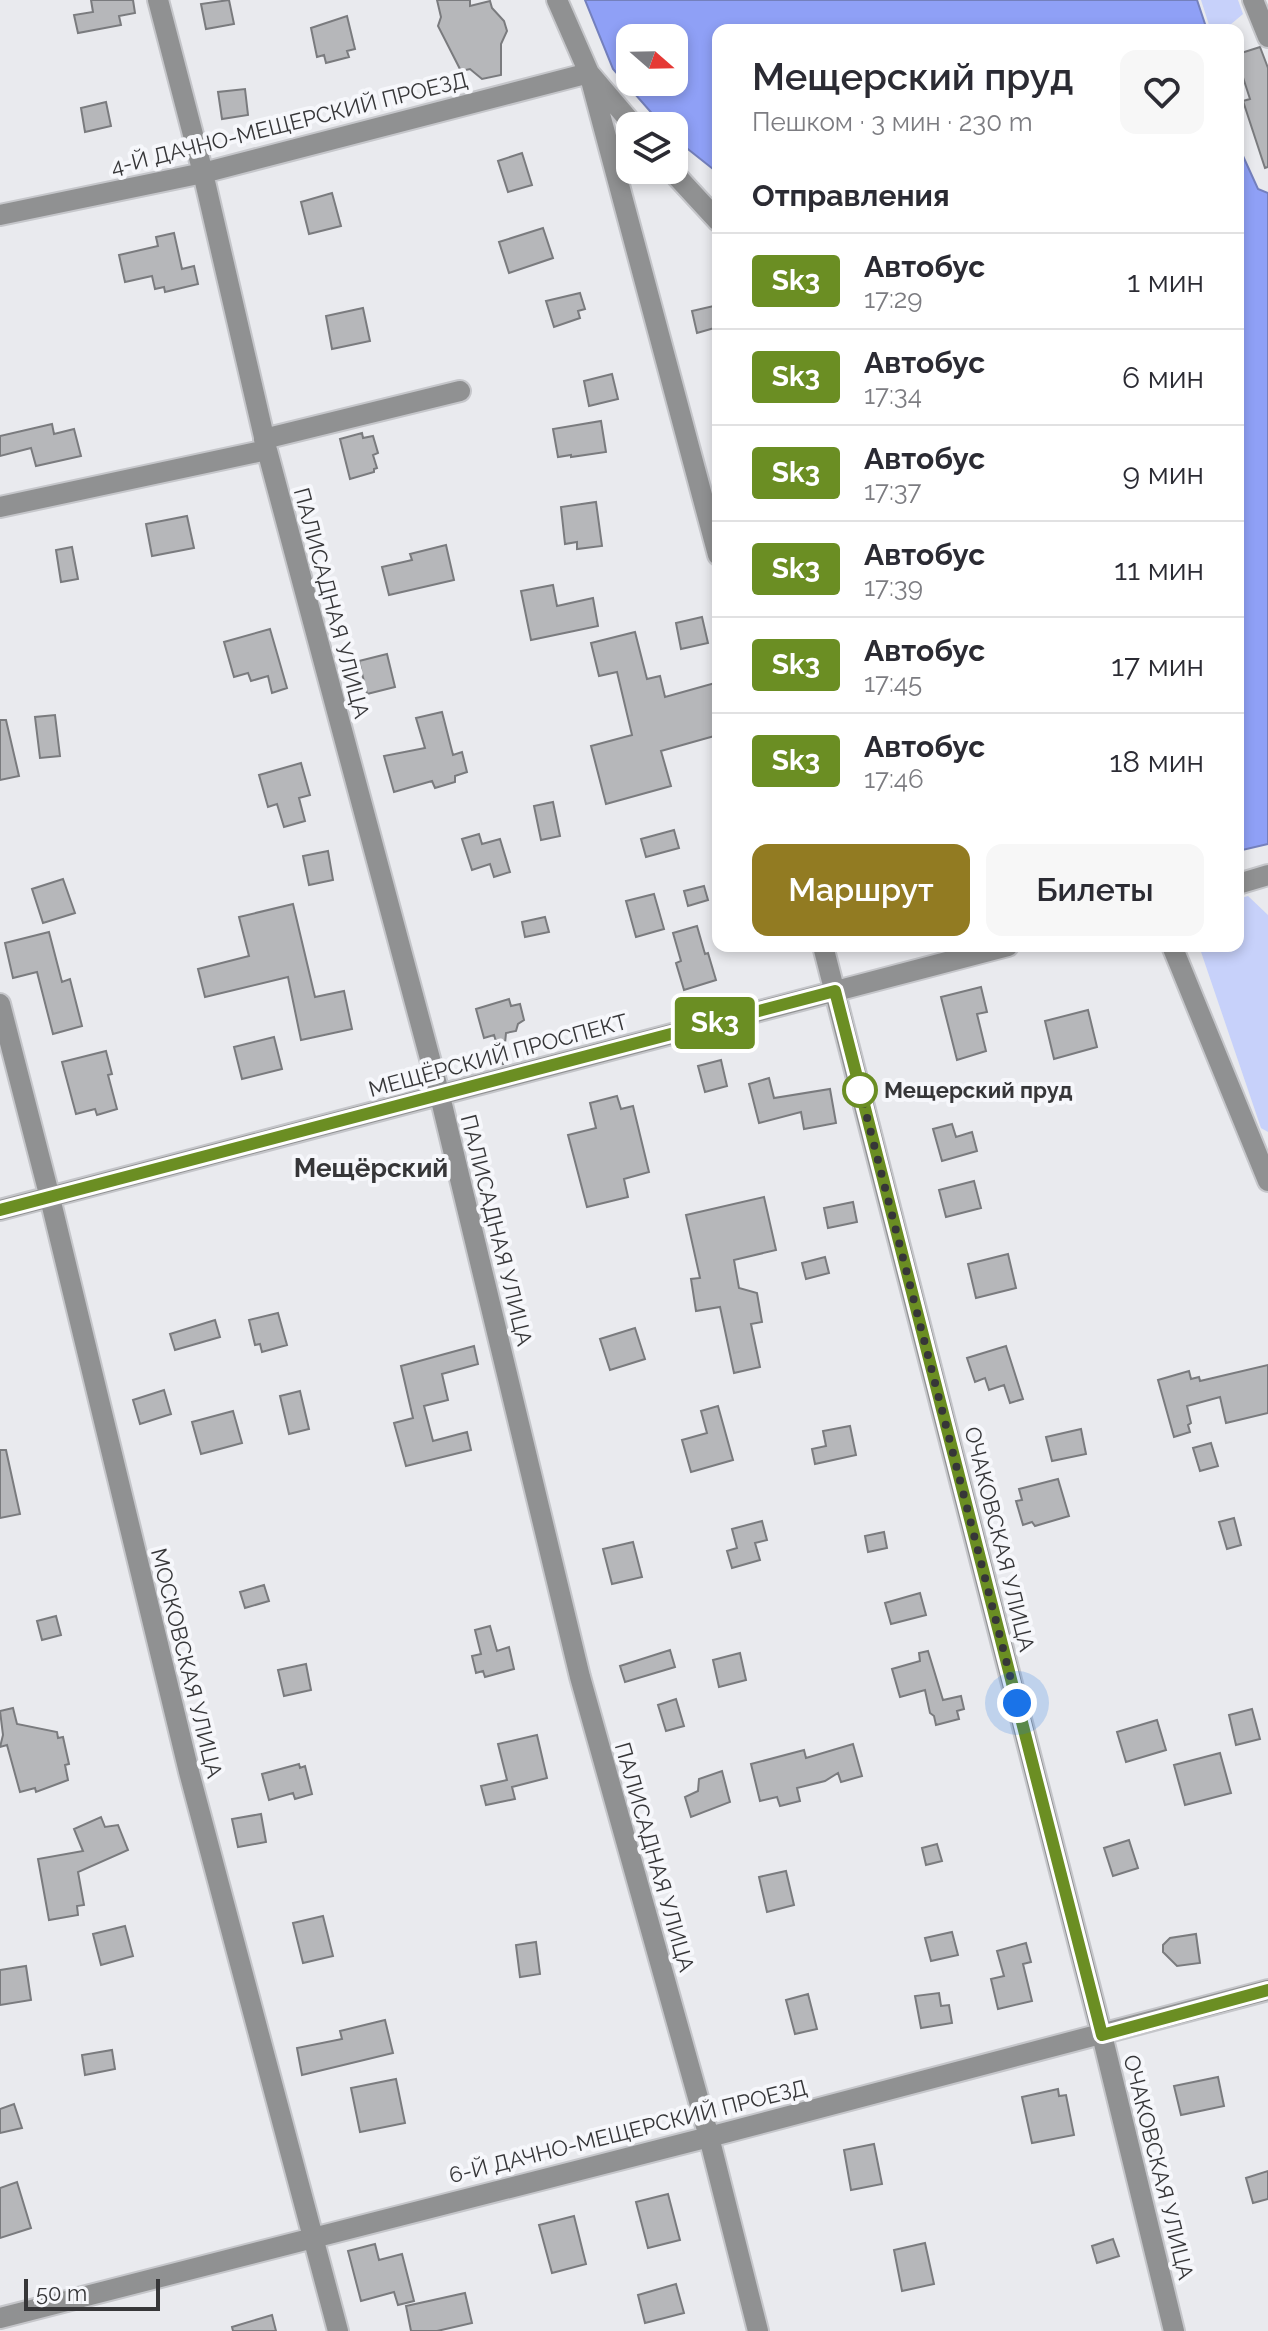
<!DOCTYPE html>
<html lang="ru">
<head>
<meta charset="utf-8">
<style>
	:root { --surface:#fff; --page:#f7f7f7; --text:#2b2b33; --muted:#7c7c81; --line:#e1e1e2; --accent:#927b22 }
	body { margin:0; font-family:Raleway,sans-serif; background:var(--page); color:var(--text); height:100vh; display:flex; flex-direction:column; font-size:30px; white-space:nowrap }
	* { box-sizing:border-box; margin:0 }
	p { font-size:26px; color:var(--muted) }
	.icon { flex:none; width:44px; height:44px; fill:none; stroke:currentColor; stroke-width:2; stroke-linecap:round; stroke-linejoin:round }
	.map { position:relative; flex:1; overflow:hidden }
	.sheet { position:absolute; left:712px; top:24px; width:532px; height:928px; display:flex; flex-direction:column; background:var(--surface); border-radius:16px; box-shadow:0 4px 12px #0003 }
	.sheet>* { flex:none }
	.badge { padding:0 16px; border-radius:6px; font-size:28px; line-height:52px }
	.needle { width:52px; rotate:110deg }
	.fabs { position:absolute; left:616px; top:24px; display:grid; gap:16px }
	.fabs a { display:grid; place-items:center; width:72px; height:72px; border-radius:16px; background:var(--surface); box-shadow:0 4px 12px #0003; font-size:40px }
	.scale { position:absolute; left:24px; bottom:20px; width:136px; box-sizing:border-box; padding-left:8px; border:4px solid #363638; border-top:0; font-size:22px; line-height:28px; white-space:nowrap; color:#363638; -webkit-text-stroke:6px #f6f7fb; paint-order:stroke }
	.you { position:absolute; width:40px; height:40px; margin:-20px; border:6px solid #fff; border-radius:50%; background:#1a73e8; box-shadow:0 0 0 12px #1a73e833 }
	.map>.badge { position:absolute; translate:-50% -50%; box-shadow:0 0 0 4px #fff }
	h2 { padding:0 40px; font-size:30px; line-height:72px }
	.round { display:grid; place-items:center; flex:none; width:84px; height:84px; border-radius:16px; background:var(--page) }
	.overview { display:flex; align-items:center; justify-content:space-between; height:136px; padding:0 40px }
	h1 { font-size:38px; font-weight:600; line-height:60px }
	.button { display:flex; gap:16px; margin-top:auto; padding:16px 40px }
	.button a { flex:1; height:92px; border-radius:16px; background:var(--accent); color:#fff; font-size:32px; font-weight:600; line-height:92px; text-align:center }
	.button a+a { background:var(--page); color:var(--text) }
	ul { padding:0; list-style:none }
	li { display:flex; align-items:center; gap:24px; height:96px; padding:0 40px; border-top:2px solid var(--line) }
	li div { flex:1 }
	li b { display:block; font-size:30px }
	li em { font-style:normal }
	li .badge { min-width:88px; font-weight:700; text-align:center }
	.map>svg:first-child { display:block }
	.green { fill:#c7d1fa }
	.water { fill:#8fa0f6; stroke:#7480bd; stroke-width:2; fill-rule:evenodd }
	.building { fill:#b6b7ba; stroke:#7a7b7e; stroke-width:2 }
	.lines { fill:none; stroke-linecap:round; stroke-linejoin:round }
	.minor-casing { stroke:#c5c6ca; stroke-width:24 }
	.path { stroke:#b0b1b4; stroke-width:3; stroke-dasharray:2 6; stroke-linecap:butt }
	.minor { stroke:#909192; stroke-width:20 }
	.line-casing { stroke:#fff; stroke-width:18 }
	.line { stroke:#6b8e23; stroke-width:12 }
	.walk { stroke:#363638; stroke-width:8; stroke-dasharray:0 14.4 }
	.stop-dot { fill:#fff; stroke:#6b8e23; stroke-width:4 }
	.labels { text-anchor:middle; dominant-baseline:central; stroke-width:8; stroke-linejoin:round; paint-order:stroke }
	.street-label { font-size:22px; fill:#363638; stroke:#f6f7fb }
	.stop-label { font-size:22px; font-weight:bold; fill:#363638; stroke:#f6f7fb; text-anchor:start }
	.quarter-label { font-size:26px; font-weight:bold; fill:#363638; stroke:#f6f7fb }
</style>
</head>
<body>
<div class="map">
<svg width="1268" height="2331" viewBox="0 0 1268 2331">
	<rect width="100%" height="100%" fill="#e9eaee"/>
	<path class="green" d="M1201 0H1238L1243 14 1230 25 1210 28Z
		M1248 896 1268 915V1132L1261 1128 1199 946H1238V899Z"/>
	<path class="water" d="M585 0H1197L1207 30H718V173L674 138V126H663L613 69ZM630 38H674V82H630Z
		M1238 145 1258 189 1268 193V844L1238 851Z"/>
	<path class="building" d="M91 0H133L135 13 119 16 121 25 78 33 74 15 93 12Z
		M229 0 234 24 206 29 201 4Z
		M437 0H470V6L490 1 492 8 504 21 507 31 501 44V75L482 79 470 69 461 71 438 26 441 17Z
		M347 16 355 49 347 51 349 57 326 63 324 55 317 57 311 28Z
		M1260 47 1268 68V167L1265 168 1243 101 1250 99 1238 62V54Z
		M245 89 248 115 222 119 218 92Z
		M106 102 111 126 85 132 81 108Z
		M522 153 532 185 508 192 498 161Z
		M332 193 341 226 309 234 301 202Z
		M543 228 553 258 509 273 499 242Z
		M174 233 182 269 194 266 198 284 165 292 164 287 155 289 152 276 125 282 119 255 158 246 156 237Z
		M580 293 585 309 578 311 580 318 554 327 546 301Z
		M718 305V327L697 333 692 311Z
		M363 308 370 341 332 349 326 316Z
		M612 374 618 399 589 406 584 381Z
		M601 421 606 452 571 457V455L558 457 553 429Z
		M52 424 54 434 74 429 81 456 36 466 31 448 0 456V436Z
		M362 433 363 438 373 436 378 453 373 455 377 468 374 469V472L350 479 340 439Z
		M596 502 602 546 577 549V542L565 544 561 507Z
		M187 516 194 548 152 556 146 524Z
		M446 545 454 580 389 595 382 567 412 560 410 554Z
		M72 547 78 579 61 582 56 550Z
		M553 585 557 606 593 598 598 626 531 640 521 591Z
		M702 617 708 643 681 649 676 623Z
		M270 629 287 688 272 693 268 676 251 681 248 673 234 677 224 642Z
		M635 632 647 679 660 676 665 697 715 683 718 694V708L715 709 718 735 661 751 671 786 606 804 591 746 632 735 617 672 599 676 591 643Z
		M387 654 395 687 367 694 359 661Z
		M442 712 453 755 462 752 467 772 455 776V782L435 788 432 781 394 792 384 756 425 748 416 718Z
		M55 715 60 756 40 758 35 717Z
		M0 720H6L19 776 0 780Z
		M301 763 310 795 299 798 305 821 284 827 277 804 268 807 259 775Z
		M553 802 560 836 541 840 534 806Z
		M674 830 679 848 646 857 641 839Z
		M479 834 482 844 500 839 510 872 494 877 490 864 472 870 462 839Z
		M328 851 333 880 309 885 303 856Z
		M63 879 75 913 43 923 32 889Z
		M704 886 708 900 688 906 684 891Z
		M654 894 664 929 636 937 626 901Z
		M293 904 315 997 344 991 352 1029 301 1040 288 977 205 997 198 969 249 956 239 917Z
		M545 917 549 932 525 937 522 922Z
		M697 926 705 954 708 953 716 980 684 990 676 963 681 961 673 933Z
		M49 932 62 982 70 979 82 1026 53 1034 37 972 13 978 5 943Z
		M981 987 987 1012 977 1014 986 1051 957 1060 941 997Z
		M509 999 511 1006 520 1004 524 1020 518 1024 516 1031 506 1033 503 1065 494 1035 484 1038 476 1009Z
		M1088 1010 1097 1047 1054 1059 1045 1021Z
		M274 1037 282 1069 242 1079 234 1047Z
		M106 1051 112 1074 108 1075 117 1109 97 1115 95 1109 76 1114 62 1062Z
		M721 1060 727 1086 705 1092 698 1066Z
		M769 1078 774 1098 830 1089 836 1123 804 1129 801 1112 759 1123 749 1084Z
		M617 1096 621 1109 633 1106 649 1172 624 1179 628 1197 587 1207 568 1135 596 1128 590 1103Z
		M952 1124 956 1137 972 1132 977 1151 942 1161 933 1129Z
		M974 1181 981 1208 946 1217 939 1190Z
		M764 1197 776 1250 734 1260 739 1288 757 1293 762 1322 751 1324 760 1367 734 1373 720 1307 696 1311 691 1279 700 1278 686 1215Z
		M853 1202 857 1222 828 1228 824 1208Z
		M1008 1254 1016 1288 976 1298 968 1264Z
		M825 1257 829 1273 806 1279 802 1263Z
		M278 1313 287 1345 262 1352 260 1344 255 1345 249 1320Z
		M215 1320 220 1337 175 1350 170 1334Z
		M635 1328 645 1359 610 1370 600 1339Z
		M474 1346 478 1364 442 1374 448 1400 424 1406 433 1441 467 1432 471 1450 406 1466 394 1423 413 1418 401 1366Z
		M1006 1346 1023 1399 1010 1403 1004 1385 989 1390 985 1378 975 1382 967 1358Z
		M1268 1365V1413L1226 1423 1220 1397 1187 1406 1191 1423 1188 1425 1190 1432 1174 1437 1158 1380 1189 1371 1191 1379 1199 1377 1200 1381Z
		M164 1390 171 1414 140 1424 133 1400Z
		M300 1391 309 1429 289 1434 280 1396Z
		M718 1406 733 1460 691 1472 682 1440 707 1433 701 1411Z
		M233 1411 242 1443 201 1454 192 1422Z
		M850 1426 856 1455 815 1464 812 1449 826 1446 823 1431Z
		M1081 1429 1086 1454 1052 1461 1046 1437Z
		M1211 1443 1218 1466 1200 1471 1193 1448Z
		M0 1450H6L20 1514 0 1518Z
		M1058 1479 1069 1516 1035 1526 1032 1522 1023 1525 1016 1501 1022 1500 1019 1489Z
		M1234 1518 1241 1545 1227 1549 1219 1522Z
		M762 1521 767 1540 755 1543 760 1560 732 1568 727 1551 737 1548 732 1529Z
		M884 1532 887 1548 868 1552 865 1536Z
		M633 1542 642 1577 612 1584 603 1549Z
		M264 1585 269 1601 245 1608 240 1592Z
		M920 1593 926 1615 891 1624 885 1603Z
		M56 1616 61 1635 42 1640 37 1621Z
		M490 1626 497 1651 509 1647 514 1669 485 1677 483 1671 476 1673 472 1656 481 1654 475 1630Z
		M670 1650 675 1667 625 1682 620 1666Z
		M928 1651 943 1700 961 1696 964 1709 957 1711 959 1719 936 1725 934 1716 930 1713 925 1690 900 1697 892 1669 920 1661 919 1653Z
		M740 1653 746 1680 719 1687 713 1660Z
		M306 1664 311 1690 284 1696 278 1670Z
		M676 1699 684 1726 666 1731 658 1705Z
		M13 1708 17 1724 57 1732 58 1738 63 1737 69 1764 65 1765 68 1780 36 1792 35 1788 20 1792 7 1745 0 1747 3 1735 0 1711Z
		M1252 1709 1260 1739 1236 1745 1229 1715Z
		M1157 1720 1166 1750 1126 1762 1117 1732Z
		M537 1735 547 1778 512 1787 515 1799 486 1805 481 1786 507 1780 498 1744Z
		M853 1744 862 1776 841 1782 838 1773 825 1781 797 1788 800 1801 780 1806 777 1797 760 1801 751 1764 804 1750 806 1758Z
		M1220 1753 1231 1793 1185 1805 1174 1765Z
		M299 1764 300 1768 305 1766 312 1794 295 1799 293 1793 269 1800 262 1774Z
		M722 1771 730 1802 691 1817 685 1797 698 1791 699 1779Z
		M261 1814 266 1842 238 1847 232 1819Z
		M101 1817 105 1827 118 1825 128 1850 78 1872 84 1905 77 1906 78 1915 49 1920 38 1859 83 1851 74 1829Z
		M1129 1840 1138 1868 1113 1876 1104 1848Z
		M937 1844 942 1861 926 1865 922 1848Z
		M786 1871 794 1905 767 1912 759 1877Z
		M323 1916 333 1956 303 1963 293 1923Z
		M125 1926 133 1956 101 1965 93 1934Z
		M952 1932 958 1955 931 1961 925 1938Z
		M1196 1934 1200 1963 1177 1966 1163 1952V1945L1170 1938Z
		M536 1942 540 1974 520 1977 516 1945Z
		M1026 1943 1031 1962 1023 1964 1032 2001 998 2009 991 1979 1004 1976 997 1951Z
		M26 1966 31 2000 0 2005V1970Z
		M939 1993 941 2006 949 2005 952 2023 921 2028 915 1996Z
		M808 1994 817 2029 795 2034 786 2000Z
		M385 2020 393 2053 302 2075 297 2048 342 2039 340 2031Z
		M112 2050 115 2069 85 2075 82 2055Z
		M1218 2077 1224 2106 1181 2115 1174 2086Z
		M396 2079 405 2123 360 2132 351 2088Z
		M1058 2089 1059 2096 1066 2095 1074 2135 1032 2143 1022 2097Z
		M14 2104 22 2128 0 2133V2109Z
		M874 2144 882 2184 851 2190 844 2150Z
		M1268 2171V2199L1253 2203 1246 2178Z
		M17 2182 31 2228 0 2238V2188Z
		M668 2194 680 2240 648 2248 636 2202Z
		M574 2216 586 2264 552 2273 539 2225Z
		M1113 2239 1119 2256 1097 2263 1092 2246Z
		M925 2243 934 2284 902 2291 894 2250Z
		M375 2244 379 2260 402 2254 414 2301 398 2305 394 2292 361 2301 348 2251Z
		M676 2284 684 2313 645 2323 638 2295Z
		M465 2293 472 2323 437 2331H411L406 2306Z
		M272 2315 276 2331H233L232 2327Z"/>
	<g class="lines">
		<g class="minor-casing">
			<path id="minor" d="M158 0 203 173 267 450 440 1096 580 1677 709 2137 758 2331
				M557 0 589 73 634 126
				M1253 0 1268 37
				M589 73 718 555
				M671 170 718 221
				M0 215 203 173 589 73
				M264 439 460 391
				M0 507 267 450
				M1238 884 1268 875
				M823 946 1102 2035 1174 2331
				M1172 946 1268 1181
				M0 1004 50 1198 189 1772 338 2331
				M0 1210 1008 946
				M0 2318 709 2137 1268 1990"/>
		</g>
		<path class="path" d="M1206 30H1207"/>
		<use href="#minor" class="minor"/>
	</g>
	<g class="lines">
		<g class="line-casing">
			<path id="line" d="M0 1210 835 991 1102 2035 1268 1990"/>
		</g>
		<use href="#line" class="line"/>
		<path class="walk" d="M860 1090 1017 1703"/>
	</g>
	<circle class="stop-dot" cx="860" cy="1090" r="16"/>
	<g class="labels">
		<g class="street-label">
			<text transform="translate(289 123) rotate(-14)">4-Й ДАЧНО-МЕЩЕРСКИЙ ПРОЕЗД</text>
			<text transform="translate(332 603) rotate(75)">ПАЛИСАДНАЯ УЛИЦА</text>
			<text transform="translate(498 1055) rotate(-15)">МЕЩЁРСКИЙ ПРОСПЕКТ</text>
			<text transform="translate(497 1230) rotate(76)">ПАЛИСАДНАЯ УЛИЦА</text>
			<text transform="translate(1000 1539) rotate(76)">ОЧАКОВСКАЯ УЛИЦА</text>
			<text transform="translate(187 1663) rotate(76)">МОСКОВСКАЯ УЛИЦА</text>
			<text transform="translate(655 1857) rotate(74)">ПАЛИСАДНАЯ УЛИЦА</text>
			<text transform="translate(628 2131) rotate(-14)">6-Й ДАЧНО-МЕЩЕРСКИЙ ПРОЕЗД</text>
			<text transform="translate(1159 2167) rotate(76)">ОЧАКОВСКАЯ УЛИЦА</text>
		</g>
		<g class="stop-label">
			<text x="884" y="1090">Мещерский пруд</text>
		</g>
		<g class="quarter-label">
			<text x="371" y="1168">Мещёрский</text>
		</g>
	</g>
</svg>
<div class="fabs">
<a><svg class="needle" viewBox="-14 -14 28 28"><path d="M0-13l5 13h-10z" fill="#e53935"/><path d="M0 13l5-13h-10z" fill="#7c7c81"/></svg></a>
<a><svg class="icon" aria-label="layers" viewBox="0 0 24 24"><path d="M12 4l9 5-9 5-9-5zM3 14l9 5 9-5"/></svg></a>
</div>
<div class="scale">50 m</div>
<div class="you" style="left:1017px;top:1703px"></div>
<b class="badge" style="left:715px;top:1023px;background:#6b8e23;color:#fff">Sk3</b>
<section class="sheet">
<div class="overview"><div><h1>Мещерский пруд</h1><p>Пешком · 3 мин · 230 m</p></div><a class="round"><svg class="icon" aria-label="heart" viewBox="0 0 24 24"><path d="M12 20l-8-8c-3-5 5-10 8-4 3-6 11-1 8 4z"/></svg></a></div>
<h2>Отправления</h2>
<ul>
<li><span class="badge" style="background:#6b8e23;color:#fff">Sk3</span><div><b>Автобус</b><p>17:29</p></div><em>1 мин</em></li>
<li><span class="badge" style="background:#6b8e23;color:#fff">Sk3</span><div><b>Автобус</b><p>17:34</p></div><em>6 мин</em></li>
<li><span class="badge" style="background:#6b8e23;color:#fff">Sk3</span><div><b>Автобус</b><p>17:37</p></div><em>9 мин</em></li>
<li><span class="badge" style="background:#6b8e23;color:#fff">Sk3</span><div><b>Автобус</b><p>17:39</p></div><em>11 мин</em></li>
<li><span class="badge" style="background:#6b8e23;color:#fff">Sk3</span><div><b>Автобус</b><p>17:45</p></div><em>17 мин</em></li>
<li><span class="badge" style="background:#6b8e23;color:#fff">Sk3</span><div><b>Автобус</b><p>17:46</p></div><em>18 мин</em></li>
</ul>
<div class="button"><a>Маршрут</a><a>Билеты</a></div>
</section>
</div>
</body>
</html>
